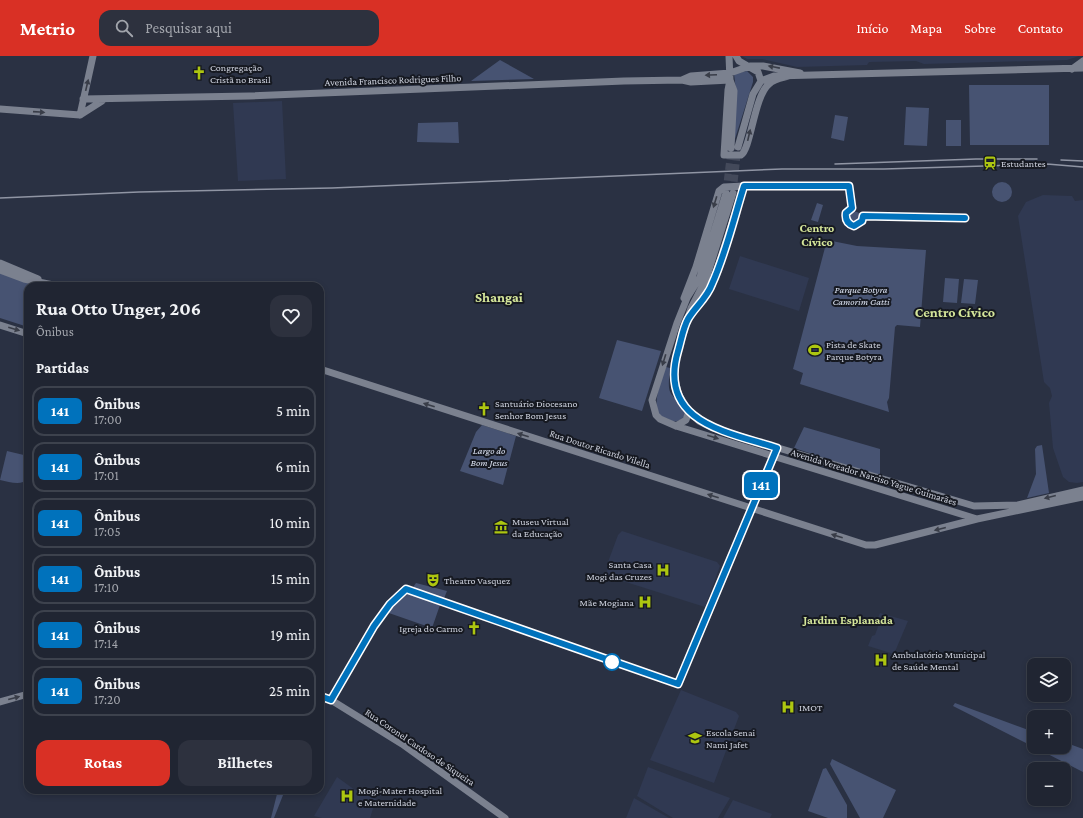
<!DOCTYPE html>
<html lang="pt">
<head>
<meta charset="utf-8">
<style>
	:root { --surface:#202532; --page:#2d313e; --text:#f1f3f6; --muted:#a2a5ac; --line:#3d424d; --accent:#d93025 }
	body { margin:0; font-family:"Crimson Pro",serif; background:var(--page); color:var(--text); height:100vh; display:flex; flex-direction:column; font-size:15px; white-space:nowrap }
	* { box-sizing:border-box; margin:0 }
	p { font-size:13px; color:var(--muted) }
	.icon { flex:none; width:22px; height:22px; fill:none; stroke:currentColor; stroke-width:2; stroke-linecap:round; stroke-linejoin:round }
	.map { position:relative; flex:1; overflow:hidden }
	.side { position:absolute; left:24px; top:226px; width:300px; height:512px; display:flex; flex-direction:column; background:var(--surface); border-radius:12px; box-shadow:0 2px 6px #0003,0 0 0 1px var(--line) }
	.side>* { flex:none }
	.badge { padding:0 8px; border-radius:6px; font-size:14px; line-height:26px }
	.controls { position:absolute; left:1027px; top:602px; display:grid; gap:8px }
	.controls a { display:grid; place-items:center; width:44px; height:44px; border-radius:8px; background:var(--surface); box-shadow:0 2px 6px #0003,0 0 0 1px var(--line); font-size:20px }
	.map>.badge { position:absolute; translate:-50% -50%; box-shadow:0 0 0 2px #fff }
	h2 { padding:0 12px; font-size:15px; line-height:36px }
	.round { display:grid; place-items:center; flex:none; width:42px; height:42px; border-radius:12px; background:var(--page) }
	.headline { display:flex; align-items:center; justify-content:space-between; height:68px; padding:0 12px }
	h1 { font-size:19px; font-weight:700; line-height:30px }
	.cta { display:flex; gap:8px; margin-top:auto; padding:8px 12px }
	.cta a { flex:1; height:46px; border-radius:12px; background:var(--accent); color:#fff; font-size:16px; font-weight:700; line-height:46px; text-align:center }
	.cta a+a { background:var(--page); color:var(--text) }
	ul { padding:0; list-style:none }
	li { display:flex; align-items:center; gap:12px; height:50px; margin:0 8px 6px; padding:0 4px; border:2px solid var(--line); border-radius:12px }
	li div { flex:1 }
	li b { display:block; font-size:15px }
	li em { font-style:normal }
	li .badge { min-width:44px; font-weight:700; text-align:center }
	header { display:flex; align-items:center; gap:24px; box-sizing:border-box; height:56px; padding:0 20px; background:var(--accent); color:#fff }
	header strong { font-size:19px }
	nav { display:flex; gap:22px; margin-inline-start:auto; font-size:14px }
	.search { width:280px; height:36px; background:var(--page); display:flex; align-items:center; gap:10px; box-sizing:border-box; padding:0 14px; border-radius:12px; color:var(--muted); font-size:15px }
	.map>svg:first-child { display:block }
	.built { fill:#303952 }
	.green { fill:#475372 }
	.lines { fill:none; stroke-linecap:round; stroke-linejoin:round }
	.secondary-tunnel { stroke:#43495a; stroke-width:7; stroke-dasharray:7 3.5; stroke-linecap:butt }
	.secondary { stroke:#7b818f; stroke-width:7 }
	.rail { stroke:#9095a4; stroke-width:1.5 }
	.oneway { fill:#393d48 }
	.line-casing { stroke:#fff; stroke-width:9 }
	.line { stroke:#0072bc; stroke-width:6 }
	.stop-dot { fill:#fff; stroke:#0072bc; stroke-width:2 }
	.labels { text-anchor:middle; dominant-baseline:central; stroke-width:4; stroke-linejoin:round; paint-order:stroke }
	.poi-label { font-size:10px; fill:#cfd3df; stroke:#161921; text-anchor:start }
	.street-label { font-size:10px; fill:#cfd3df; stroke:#161921 }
	.park-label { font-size:10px; font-style:italic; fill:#dbe2f2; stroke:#161921 }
	.quarter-label { font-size:12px; font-weight:bold; fill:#d5e69a; stroke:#161921 }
	.district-label { font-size:14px; font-weight:bold; fill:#d5e69a; stroke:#161921 }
</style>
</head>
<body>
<header>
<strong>Metrio</strong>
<div class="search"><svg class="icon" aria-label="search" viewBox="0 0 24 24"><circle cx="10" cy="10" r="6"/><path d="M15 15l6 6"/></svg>Pesquisar aqui</div>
<nav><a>Início</a><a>Mapa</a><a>Sobre</a><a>Contato</a></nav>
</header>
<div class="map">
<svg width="1083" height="762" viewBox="0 0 1083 762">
	<rect width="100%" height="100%" fill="#2a3143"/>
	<path class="built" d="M742 0H1079L1067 4 924 8 916 5 869 6 867 9 797 11 762 3H747Z
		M282 45 286 123 238 125 233 47Z
		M1043 139 1072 140 1075 145 1083 144V426L1077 427 1069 426 1063 421 1053 392 1049 347 1052 340 1050 332 1044 326 1018 160 1026 146Z
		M740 200 809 222 799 255 729 233Z
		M622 475 717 506 720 510 705 551 610 521 607 517 608 506 618 479Z
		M880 557 908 565 894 598 868 590 872 580 875 579 880 565 877 564Z
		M681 634 736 656 739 660 714 727 650 704Z
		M648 711 730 742 718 762H673L637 740Z
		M337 721 355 734 357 733 363 738 376 743 370 762H322L314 760Z
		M634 742 669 762H626Z
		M733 744 772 758 770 762H723Z"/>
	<path class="green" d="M500 4 534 23 471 25Z
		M747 15 753 21V26L734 86 736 34 734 18Z
		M969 29H1049V89H970Z
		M906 51 929 52 927 90 904 89Z
		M835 59 848 61 844 85 831 82Z
		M946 64H961V90H946Z
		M458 66 459 87 417 86 418 67Z
		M992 136a10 10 0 1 1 20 0a10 10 0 1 1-20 0Z
		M817 147 823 149 818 166 811 164Z
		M849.5 161a5.5 5.5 0 1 1 11 0a5.5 5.5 0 1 1-11 0Z
		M827 184 857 190 926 194 920 271 897 269 895 271 889 342 887 346 889 356 800 328 803 317 793 313Z
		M0 215 30 226 35 230H28V271L0 262Z
		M945 222 959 223 957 247 943 246Z
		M964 223 978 224 975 248 961 247Z
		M617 284 661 295 642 355 599 342Z
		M666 311 670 312C667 342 669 333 686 355V359C679 365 676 368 668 363 665 362 661 361 660 359 651 350 662 321 666 311Z
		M482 369 516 380 503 429 460 415 476 376Z
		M804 371 880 393V420L794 392Z
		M1042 389 1049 437 1027 442 1036 418 1035 393 1037 390Z
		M7 395 28 400V423C21 430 10 426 0 424Z
		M416 527 447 535 443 545 411 534Z
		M409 537 440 549 432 572 386 556Z
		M955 647 1034 676V691L953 650Z
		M1064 686 1083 693V716L1034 691H1064Z
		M832 703 896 734 883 762H860L830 708Z
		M826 712 847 749V762H828L808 755 823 713Z
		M278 734H285L274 762H271Z"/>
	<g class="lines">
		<path class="secondary-tunnel" d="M726 135 731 94
			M733 136 738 91"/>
		<path class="secondary" d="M729 0 730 24 734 35 731 92
			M736 0 739 5 758 16 761 25 753 38 738 91
			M1072 13 1083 5
			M682 24 691 20 730 17 750 10H763L800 17
			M761 25 774 20 1083 12
			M83 43 249 40 624 25 682 24 691 26 730 24 728 34 724 99H741C751 93 754 40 769 28 774 23 782 22 789 20
			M0 53 80 59
			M80 59 93 0
			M80 59 102 45
			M726 137 700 221 687 242 677 267 652 344 656 359 660 363 676 370 977 463
			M733 137 706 223 691 252 675 305 674 321 679 339 689 355 699 365 713 372 765 388 974 450 1018 449 1083 434
			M0 207 38 223
			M0 214 24 223 58 230
			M684 242 696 211 719 135 724 131 744 130 712 229 691 260
			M0 269 28 278
			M320 313 866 489H875L977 463 1083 441
			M676 370 686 364 689 355
			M320 640 331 644 402 688 505 762
			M0 646 28 638"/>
		<path class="rail" d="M1061 104 1083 105
			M835 108 976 103H1037
			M0 142 139 136 332 132 782 113H884L1047 108 1083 111"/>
	</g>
	<defs><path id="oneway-solid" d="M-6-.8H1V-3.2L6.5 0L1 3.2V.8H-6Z"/></defs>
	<g class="oneway">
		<use href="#oneway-solid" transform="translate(774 11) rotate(-169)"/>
		<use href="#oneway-solid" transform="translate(711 19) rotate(177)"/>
		<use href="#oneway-solid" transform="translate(87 29) rotate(-77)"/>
		<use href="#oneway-solid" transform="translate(39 56) rotate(4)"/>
		<use href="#oneway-solid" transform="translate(749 79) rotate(-77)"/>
		<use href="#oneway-solid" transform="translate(715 146) rotate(107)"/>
		<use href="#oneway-solid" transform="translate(14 273) rotate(16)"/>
		<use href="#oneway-solid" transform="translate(664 304) rotate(107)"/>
		<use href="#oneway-solid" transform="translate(429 349) rotate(-162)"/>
		<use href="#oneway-solid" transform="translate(523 379) rotate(-162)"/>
		<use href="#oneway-solid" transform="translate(713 381) rotate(17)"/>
		<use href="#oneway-solid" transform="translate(713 440) rotate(-162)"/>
		<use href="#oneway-solid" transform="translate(1050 441) rotate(166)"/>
		<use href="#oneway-solid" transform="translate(940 473) rotate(166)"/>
		<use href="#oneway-solid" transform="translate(837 480) rotate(-162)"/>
		<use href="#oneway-solid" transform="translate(14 642) rotate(-15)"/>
	</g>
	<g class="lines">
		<g class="line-casing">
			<path id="line" d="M320 640 331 644 374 570 390 548 406 533 678 628 777 392C728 376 657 367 678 295 681 285 683 272 688 263 695 251 707 242 712 228 726 197 734 162 744 130H849L852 152 846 157C845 164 848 168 854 170L862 165 863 160 965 162"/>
		</g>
		<use href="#line" class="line"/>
	</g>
	<defs>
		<g id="church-bare" transform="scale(1.08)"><path d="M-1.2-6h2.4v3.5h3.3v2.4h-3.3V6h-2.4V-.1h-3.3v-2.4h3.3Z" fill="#adc610" stroke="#161921" stroke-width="2.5" paint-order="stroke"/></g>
		<g id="station-bare" transform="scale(1.08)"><path d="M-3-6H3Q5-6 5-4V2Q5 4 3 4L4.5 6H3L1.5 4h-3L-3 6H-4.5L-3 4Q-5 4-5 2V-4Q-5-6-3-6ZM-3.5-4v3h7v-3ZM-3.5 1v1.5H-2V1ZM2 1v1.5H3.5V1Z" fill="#adc610" stroke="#161921" stroke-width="2.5" paint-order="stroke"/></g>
		<g id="stadium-bare" transform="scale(1.08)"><path d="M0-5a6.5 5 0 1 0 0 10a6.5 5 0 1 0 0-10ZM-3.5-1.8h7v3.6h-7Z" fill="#adc610" stroke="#161921" stroke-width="2.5" paint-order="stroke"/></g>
		<g id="museum-bare" transform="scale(1.08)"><path d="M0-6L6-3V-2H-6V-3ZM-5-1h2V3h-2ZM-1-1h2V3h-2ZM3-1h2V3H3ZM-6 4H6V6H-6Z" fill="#adc610" stroke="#161921" stroke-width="2.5" paint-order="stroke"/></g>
		<g id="hospital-bare" transform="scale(1.08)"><path d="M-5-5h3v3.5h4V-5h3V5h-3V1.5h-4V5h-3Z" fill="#adc610" stroke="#161921" stroke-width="2.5" paint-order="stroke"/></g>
		<g id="theatre-bare" transform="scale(1.08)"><path d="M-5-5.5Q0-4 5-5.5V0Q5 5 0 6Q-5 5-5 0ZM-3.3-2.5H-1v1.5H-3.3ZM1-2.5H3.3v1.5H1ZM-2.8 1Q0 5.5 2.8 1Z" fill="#adc610" stroke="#161921" stroke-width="2.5" paint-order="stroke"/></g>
		<g id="university-bare" transform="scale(1.08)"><path d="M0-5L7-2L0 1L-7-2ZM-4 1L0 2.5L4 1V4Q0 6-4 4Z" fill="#adc610" stroke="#161921" stroke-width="2.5" paint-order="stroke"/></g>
	</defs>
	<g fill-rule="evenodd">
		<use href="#church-bare" x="199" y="17"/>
		<use href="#station-bare" x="990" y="107"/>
		<use href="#stadium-bare" x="815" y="294"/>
		<use href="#church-bare" x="484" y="353"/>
		<use href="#museum-bare" x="501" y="471"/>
		<use href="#hospital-bare" x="663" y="514"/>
		<use href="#theatre-bare" x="433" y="524"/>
		<use href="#hospital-bare" x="645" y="546"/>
		<use href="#church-bare" x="474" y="572"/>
		<use href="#hospital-bare" x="881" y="604"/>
		<use href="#hospital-bare" x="788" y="651"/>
		<use href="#university-bare" x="695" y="682"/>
		<use href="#hospital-bare" x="347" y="740"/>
	</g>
	<circle class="stop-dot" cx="612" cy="606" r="8"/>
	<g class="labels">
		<g class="poi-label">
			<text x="210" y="11">Congregação<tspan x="210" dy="12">Cristã no Brasil</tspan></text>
			<text x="1001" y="107">Estudantes</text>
			<text x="826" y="288">Pista de Skate<tspan x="826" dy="12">Parque Botyra</tspan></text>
			<text x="495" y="347">Santuário Diocesano<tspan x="495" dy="12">Senhor Bom Jesus</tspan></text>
			<text x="512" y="465">Museu Virtual<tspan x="512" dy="12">da Educação</tspan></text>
			<text x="652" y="508" text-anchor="end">Santa Casa<tspan x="652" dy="12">Mogi das Cruzes</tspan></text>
			<text x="444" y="524">Theatro Vasquez</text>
			<text x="634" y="546" text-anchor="end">Mãe Mogiana</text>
			<text x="463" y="572" text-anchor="end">Igreja do Carmo</text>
			<text x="892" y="598">Ambulatório Municipal<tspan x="892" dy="12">de Saúde Mental</tspan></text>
			<text x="799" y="651">IMOT</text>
			<text x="706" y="676">Escola Senai<tspan x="706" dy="12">Nami Jafet</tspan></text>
			<text x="358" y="734">Mogi-Mater Hospital<tspan x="358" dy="12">e Maternidade</tspan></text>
		</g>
		<g class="street-label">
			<text transform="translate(393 24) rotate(-2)">Avenida Francisco Rodrigues Filho</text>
			<text transform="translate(600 393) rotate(18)">Rua Doutor Ricardo Vilella</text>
			<text transform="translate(874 421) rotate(17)">Avenida Vereador Narciso Yague Guimarães</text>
			<text transform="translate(420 691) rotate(34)">Rua Coronel Cardoso de Siqueira</text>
		</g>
		<g class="park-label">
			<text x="861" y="233">Parque Botyra<tspan x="861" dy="12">Camorim Gatti</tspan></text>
			<text x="489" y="394">Largo do<tspan x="489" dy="12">Bom Jesus</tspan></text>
		</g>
		<g class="quarter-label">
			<text x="817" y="172">Centro<tspan x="817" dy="14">Cívico</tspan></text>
			<text x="848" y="564">Jardim Esplanada</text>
		</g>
		<g class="district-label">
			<text x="499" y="241">Shangai</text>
			<text x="955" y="256">Centro Cívico</text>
		</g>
	</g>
</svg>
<div class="controls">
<a><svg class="icon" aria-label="layers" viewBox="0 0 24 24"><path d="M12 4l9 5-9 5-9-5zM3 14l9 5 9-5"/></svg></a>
<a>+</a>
<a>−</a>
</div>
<b class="badge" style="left:761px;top:429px;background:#0072bc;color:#fff">141</b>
<section class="side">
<div class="headline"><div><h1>Rua Otto Unger, 206</h1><p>Ônibus</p></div><a class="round"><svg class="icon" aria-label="heart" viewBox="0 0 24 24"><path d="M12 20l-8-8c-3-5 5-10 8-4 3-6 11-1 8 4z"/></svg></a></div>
<h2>Partidas</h2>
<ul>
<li><span class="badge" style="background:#0072bc;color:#fff">141</span><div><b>Ônibus</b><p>17:00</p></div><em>5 min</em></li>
<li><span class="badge" style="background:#0072bc;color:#fff">141</span><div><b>Ônibus</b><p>17:01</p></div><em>6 min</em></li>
<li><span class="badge" style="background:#0072bc;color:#fff">141</span><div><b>Ônibus</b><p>17:05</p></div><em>10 min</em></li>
<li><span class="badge" style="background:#0072bc;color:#fff">141</span><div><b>Ônibus</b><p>17:10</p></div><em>15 min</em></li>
<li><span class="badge" style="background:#0072bc;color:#fff">141</span><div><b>Ônibus</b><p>17:14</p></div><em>19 min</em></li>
<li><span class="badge" style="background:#0072bc;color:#fff">141</span><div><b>Ônibus</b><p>17:20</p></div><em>25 min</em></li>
</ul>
<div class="cta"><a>Rotas</a><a>Bilhetes</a></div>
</section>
</div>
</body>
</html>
